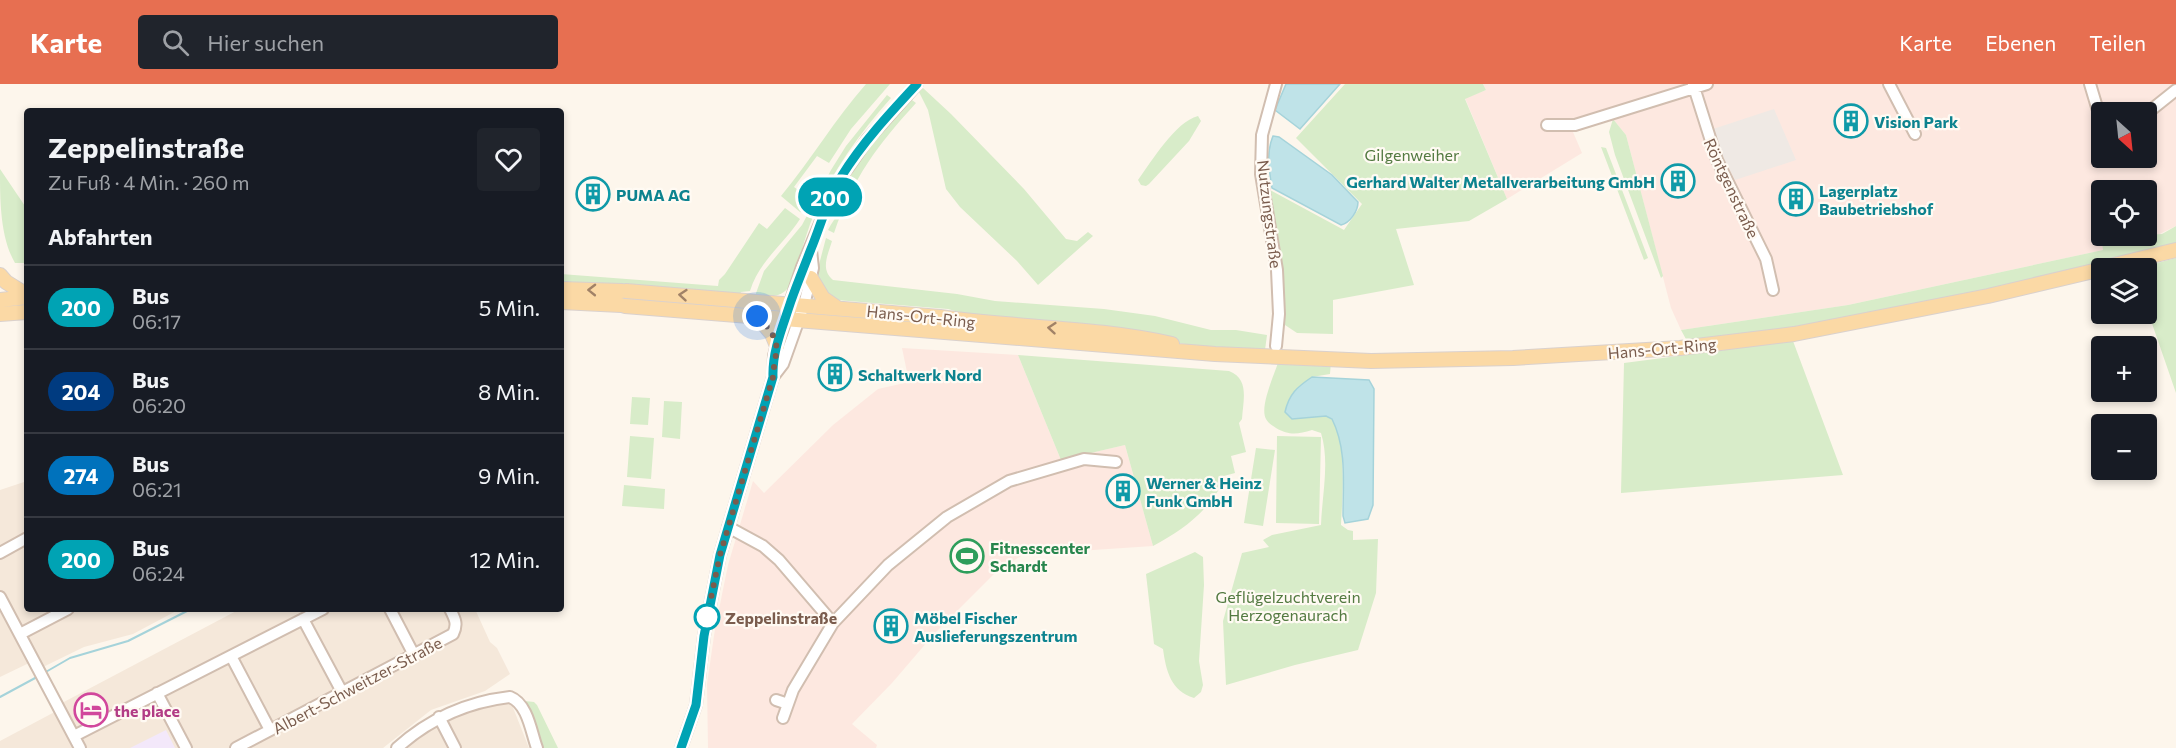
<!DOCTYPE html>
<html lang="de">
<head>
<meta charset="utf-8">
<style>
	:root { --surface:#171b24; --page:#20242c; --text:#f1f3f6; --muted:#9ea1a6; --line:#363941; --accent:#e76f51 }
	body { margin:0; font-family:Commissioner,sans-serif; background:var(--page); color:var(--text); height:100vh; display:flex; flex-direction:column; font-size:22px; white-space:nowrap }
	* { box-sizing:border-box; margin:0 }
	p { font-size:20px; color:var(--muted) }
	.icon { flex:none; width:33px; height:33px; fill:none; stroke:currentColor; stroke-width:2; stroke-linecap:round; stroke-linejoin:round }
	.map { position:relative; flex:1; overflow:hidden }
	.sheet { position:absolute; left:24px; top:24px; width:540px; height:504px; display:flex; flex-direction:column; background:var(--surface); border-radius:6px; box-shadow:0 3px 9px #0003 }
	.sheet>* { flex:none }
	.badge { padding:0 12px; border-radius:20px; font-size:21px; line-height:39px }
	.needle { width:39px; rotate:153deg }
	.buttons { position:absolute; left:2091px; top:18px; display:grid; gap:12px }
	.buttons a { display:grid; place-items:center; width:66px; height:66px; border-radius:6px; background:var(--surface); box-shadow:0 3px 9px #0003; font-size:30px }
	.you { position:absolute; width:30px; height:30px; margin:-15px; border:4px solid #fff; border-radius:50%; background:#1a73e8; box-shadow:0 0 0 9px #1a73e833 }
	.map>.badge { position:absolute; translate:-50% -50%; box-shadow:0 0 0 3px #fff }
	h2 { padding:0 24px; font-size:22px; line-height:54px }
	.round { display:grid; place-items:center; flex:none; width:63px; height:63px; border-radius:6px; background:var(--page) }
	.summary { display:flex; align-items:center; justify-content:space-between; height:102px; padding:0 24px }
	h1 { font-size:28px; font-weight:700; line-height:45px }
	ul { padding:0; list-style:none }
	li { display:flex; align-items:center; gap:18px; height:84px; padding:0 24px; border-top:2px solid var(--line) }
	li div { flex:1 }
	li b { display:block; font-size:22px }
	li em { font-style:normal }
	li .badge { min-width:66px; font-weight:700; text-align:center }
	header { display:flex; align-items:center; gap:36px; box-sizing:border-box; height:84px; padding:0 30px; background:var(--accent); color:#fff }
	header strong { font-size:28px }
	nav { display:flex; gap:33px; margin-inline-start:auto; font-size:21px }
	.search { width:420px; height:54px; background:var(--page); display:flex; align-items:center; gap:15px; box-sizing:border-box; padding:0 21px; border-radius:6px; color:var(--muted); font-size:22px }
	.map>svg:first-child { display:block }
	.residential { fill:#f5e8da }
	.commercial { fill:#fde8e0; fill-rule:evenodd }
	.industrial { fill:#efe9e4 }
	.education { fill:#f3e8fa }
	.green { fill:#d8ecc9 }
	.water { fill:#bfe3e8; stroke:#a5d3da; stroke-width:1.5 }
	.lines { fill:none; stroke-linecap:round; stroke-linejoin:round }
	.stream { stroke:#a5d3da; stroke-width:2 }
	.minor-casing { stroke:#d1beb0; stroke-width:14 }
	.major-casing { stroke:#dad1cd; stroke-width:16 }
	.minor { stroke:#fff; stroke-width:10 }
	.major { stroke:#fbd9a5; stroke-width:14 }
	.oneway { stroke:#a18267 }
	.line-casing { stroke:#fff; stroke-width:14 }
	.line { stroke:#00a3b4; stroke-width:9 }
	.walk { stroke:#7a5c4d; stroke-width:6; stroke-dasharray:0 10.8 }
	.stop-dot { fill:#fff; stroke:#00a3b4; stroke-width:3 }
	.labels { text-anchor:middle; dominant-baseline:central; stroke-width:4.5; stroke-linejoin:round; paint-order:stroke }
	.culture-label { font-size:16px; font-weight:bold; fill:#0d838f; stroke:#fffaf3; text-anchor:start }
	.park-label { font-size:16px; fill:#537a41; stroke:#fffaf3 }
	.street-label { font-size:16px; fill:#7a5c4d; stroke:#fffaf3 }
	.leisure-label { font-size:16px; font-weight:bold; fill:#27864d; stroke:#fffaf3; text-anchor:start }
	.stop-label { font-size:16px; font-weight:bold; fill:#7a5c4d; stroke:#fffaf3; text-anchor:start }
	.hotel-label { font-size:16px; font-weight:bold; fill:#b23c85; stroke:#fffaf3; text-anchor:start }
</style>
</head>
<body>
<header>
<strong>Karte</strong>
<div class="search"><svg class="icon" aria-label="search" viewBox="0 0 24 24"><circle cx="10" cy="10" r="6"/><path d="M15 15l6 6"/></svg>Hier suchen</div>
<nav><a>Karte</a><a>Ebenen</a><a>Teilen</a></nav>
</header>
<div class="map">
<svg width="2176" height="664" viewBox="0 0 2176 664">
	<rect width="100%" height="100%" fill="#fdf6ec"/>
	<path class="residential" d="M27 397V525H180L133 550 84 563 43 583 38 578 27 580 0 593V406Z
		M240 525H475L490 558 497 564 510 590 485 607 431 626 383 664H0V657L64 623 62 619Z
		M505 618 512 621 529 664H405L434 642 464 628Z"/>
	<path class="commercial" d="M1483 0H2176V142L2145 157 1848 221 1681 246 1671 224 1626 51 1613 35 1573 48 1582 69 1507 115 1465 14 1486 6ZM2102 28H2146V74H2102ZM2102 106H2146V152H2102Z
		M902 264 1018 271 1061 376 1125 361 1153 462 1078 467 1040 461 999 485 934 550 892 599 852 640 877 661 876 664H708L707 600 715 545 728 481 753 397 764 409 833 341 878 305 909 298Z"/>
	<path class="industrial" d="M1774 25 1796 76 1735 96 1722 72 1713 45Z"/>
	<path class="education" d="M166 646 175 664H130Z"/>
	<path class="green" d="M866 0H890L851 45 829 79 817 72 794 103 811 115 804 129 800 128 781 112C811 76 835 35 866 0Z
		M1345 0H1483L1486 6 1465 15 1507 115 1469 137 1396 145 1414 201 1333 216V250L1297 249 1285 241 1270 106 1344 146 1362 120 1296 54Z
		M923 4 951 30 1024 105 1066 155 1077 157 1088 148 1093 152 1038 201 1017 177 960 123 946 105 928 26 919 8Z
		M887 11 891 14C860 49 832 87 814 130 804 154 799 181 788 204 779 215 768 212 755 212L764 187 802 141 831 86 846 62Z
		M912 16 916 19C877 62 854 92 834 149L828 146C831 139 837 133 840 126 844 117 845 108 848 99 858 72 892 36 912 16Z
		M1198 32 1201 37 1189 57 1149 100 1146 102 1141 101 1138 96C1152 77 1175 38 1198 32Z
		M1613 35 1626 51 1663 192 1661 194 1615 71 1609 48Z
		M1601 63 1606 64 1648 174 1644 176Z
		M0 85 27 125 26 179H15C0 153 0 116 0 85Z
		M785 124 800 135C784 160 759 177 750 207L741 208 739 212 561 201V190L718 202 719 196 725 190 759 139 767 145Z
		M2176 142V159C2015 202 1853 238 1687 257L1681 246 1848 221 2103 166 2102 159 2118 158 2126 152 2162 150Z
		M826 154 832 157C828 171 820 185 833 196L957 210 995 217 1104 225 1155 232 1211 246H1236L1267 251 1265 266 1209 263 980 234 948 225 836 216 831 214 816 192Z
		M2176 174V309L2147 225 2146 184H2138Z
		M1793 257 1843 391 1621 409 1624 279Z
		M1018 271 1229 287C1250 295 1243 317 1242 335L1239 339 1246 368 1231 372 1235 389 1220 393 1221 402C1205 430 1181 447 1153 462L1125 361 1061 376Z
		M1279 276 1331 278 1330 290 1312 293 1292 335C1302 335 1321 328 1330 334 1348 346 1342 420 1341 441L1348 446 1353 447V456L1378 455 1376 509 1358 566 1295 581 1226 601 1223 537 1242 469 1269 463 1263 456 1272 451 1321 441C1322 411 1330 378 1321 349L1312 346C1298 350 1290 352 1276 344 1273 342 1268 339 1266 335 1259 323 1275 289 1279 276Z
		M632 313 650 314 648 341 630 340Z
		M664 317 682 318 680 355 662 353Z
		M630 352 654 354 651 395 627 393Z
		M1277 352 1321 353 1319 440 1276 439Z
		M1256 364 1275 366 1263 442 1244 439Z
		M624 401 665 405 664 425 622 422Z
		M1195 468 1203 473 1204 501 1199 577 1203 601 1201 608 1194 614C1171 607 1166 587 1163 565L1154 560 1146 490Z
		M525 617 534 618 537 621 558 664H541L525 621Z"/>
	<path class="water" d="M1286 0H1340L1300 45 1275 26Z
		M1273 52 1279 53 1332 91 1358 118C1358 127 1350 139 1341 141L1272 104C1269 86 1266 69 1273 52Z
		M1312 293 1369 296 1374 305 1373 421 1368 435 1345 439 1343 432C1343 399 1347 365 1332 335L1326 332 1292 335 1285 328C1289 310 1297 303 1312 293Z"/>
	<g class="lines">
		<path class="stream" d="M44 589 70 574 128 557 191 525
			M0 613 37 593"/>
		<g class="minor-casing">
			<path id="minor" d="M1276 0 1262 51 1261 90 1277 186 1279 230 1276 262
				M1693 0 1717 76 1766 175 1773 206
				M1889 0 1915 50
				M2090 0 2102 40
				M2146 30 2176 6
				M1547 41H1575L1707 0
				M773 293 774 272 780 249 802 183 831 113 842 92 867 56 917 0
				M728 443 763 462 779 476 833 539 888 481 947 433 1009 397 1084 375 1116 378
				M0 469 27 454
				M0 513 80 664
				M390 525 414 571
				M303 535 342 608
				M20 550 68 525
				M231 572 270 646
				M157 609 186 664
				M776 616 788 620
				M439 633 455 664
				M783 634 793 606 833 539
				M74 652 323 525
				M236 664 453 550C458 540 455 535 450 525
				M397 664C429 635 467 618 510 613 528 620 531 648 537 664
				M681 664 696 621 704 552 720 471 773 293 783 280 804 221 813 184 811 166"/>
		</g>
		<g class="major-casing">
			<path id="major" d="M2102 184 2176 166
				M0 191 6 198 27 211
				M811 194 823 214 836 223
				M561 205 622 207
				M626 207 940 233C1017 244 1096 243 1172 260
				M0 216 27 213
				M561 218 621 221
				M625 222 1215 270 1371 277 1513 274 1680 264 1794 250 1988 212 2102 185
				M0 230 27 228
				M757 232 772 250 777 262"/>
		</g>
		<use href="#minor" class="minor"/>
		<use href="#major" class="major"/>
	</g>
	<defs><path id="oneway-chevron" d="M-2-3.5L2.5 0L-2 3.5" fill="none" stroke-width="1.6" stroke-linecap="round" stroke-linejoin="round" transform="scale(1.5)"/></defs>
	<g class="oneway">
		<use href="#oneway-chevron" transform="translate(592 206) rotate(-179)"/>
		<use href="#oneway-chevron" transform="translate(683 211) rotate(-175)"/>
		<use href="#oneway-chevron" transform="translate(1052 244) rotate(-175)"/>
	</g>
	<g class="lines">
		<g class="line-casing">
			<path id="line" d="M681 664 696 621 704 552 720 471 773 293C772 267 783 242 791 217 797 200 804 183 811 165 821 141 827 116 841 93 862 59 890 29 917 0"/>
		</g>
		<use href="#line" class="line"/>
		<path class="walk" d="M707 533 720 471 773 293C773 283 778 266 776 260 774 249 764 239 757 232"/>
	</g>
	<defs>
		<g id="building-ring" transform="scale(1.725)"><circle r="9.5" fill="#fffaf3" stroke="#0f9aa8" stroke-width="1.5"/><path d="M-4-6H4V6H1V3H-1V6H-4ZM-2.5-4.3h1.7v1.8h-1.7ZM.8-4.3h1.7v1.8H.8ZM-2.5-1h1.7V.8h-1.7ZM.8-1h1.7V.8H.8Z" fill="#0f9aa8"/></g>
		<g id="stadium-ring" transform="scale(1.725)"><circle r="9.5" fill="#fffaf3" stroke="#2e9e5b" stroke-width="1.5"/><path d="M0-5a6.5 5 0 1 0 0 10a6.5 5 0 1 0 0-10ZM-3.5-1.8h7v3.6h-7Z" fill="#2e9e5b"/></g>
		<g id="hotel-ring" transform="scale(1.725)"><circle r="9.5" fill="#fffaf3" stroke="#d1479c" stroke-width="1.5"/><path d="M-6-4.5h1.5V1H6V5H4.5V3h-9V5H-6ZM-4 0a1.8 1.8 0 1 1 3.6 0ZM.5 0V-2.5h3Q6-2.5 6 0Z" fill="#d1479c"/></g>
	</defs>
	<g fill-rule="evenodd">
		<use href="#building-ring" x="1851" y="37"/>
		<use href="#building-ring" x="1678" y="97"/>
		<use href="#building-ring" x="593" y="110"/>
		<use href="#building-ring" x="1796" y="115"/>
		<use href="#building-ring" x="835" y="290"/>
		<use href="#building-ring" x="1123" y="407"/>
		<use href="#stadium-ring" x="967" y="472"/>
		<use href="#building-ring" x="891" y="542"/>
		<use href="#hotel-ring" x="91" y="626"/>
	</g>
	<circle class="stop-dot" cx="707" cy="533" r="12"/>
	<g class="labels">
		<g class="culture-label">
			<text x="1874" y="37">Vision Park</text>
			<text x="1655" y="97" text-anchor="end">Gerhard Walter Metallverarbeitung GmbH</text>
			<text x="1819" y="106">Lagerplatz<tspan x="1819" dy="18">Baubetriebshof</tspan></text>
			<text x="616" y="110">PUMA AG</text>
			<text x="858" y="290">Schaltwerk Nord</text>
			<text x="1146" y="398">Werner &amp; Heinz<tspan x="1146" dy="18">Funk GmbH</tspan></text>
			<text x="914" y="533">Möbel Fischer<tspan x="914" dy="18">Auslieferungszentrum</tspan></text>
		</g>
		<g class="park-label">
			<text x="1412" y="70">Gilgenweiher</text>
			<text x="1288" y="512">Geflügelzuchtverein<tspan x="1288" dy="18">Herzogenaurach</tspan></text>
		</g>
		<g class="street-label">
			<text transform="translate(1732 104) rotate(65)">Röntgenstraße</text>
			<text transform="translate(1270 130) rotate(83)">Nutzungstraße</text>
			<text transform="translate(921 232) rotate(6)">Hans-Ort-Ring</text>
			<text transform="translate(1662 264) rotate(-5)">Hans-Ort-Ring</text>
			<text transform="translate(357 601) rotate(-28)">Albert-Schweitzer-Straße</text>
		</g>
		<g class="leisure-label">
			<text x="990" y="463">Fitnesscenter<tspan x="990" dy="18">Schardt</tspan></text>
		</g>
		<g class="stop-label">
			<text x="725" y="533">Zeppelinstraße</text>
		</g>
		<g class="hotel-label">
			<text x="114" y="626">the place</text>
		</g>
	</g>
</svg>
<div class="buttons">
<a><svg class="needle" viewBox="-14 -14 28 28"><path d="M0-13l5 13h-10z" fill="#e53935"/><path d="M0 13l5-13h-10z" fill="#9ea1a6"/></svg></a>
<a><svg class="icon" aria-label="locate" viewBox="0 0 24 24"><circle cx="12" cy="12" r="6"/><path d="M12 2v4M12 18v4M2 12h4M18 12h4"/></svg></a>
<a><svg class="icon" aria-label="layers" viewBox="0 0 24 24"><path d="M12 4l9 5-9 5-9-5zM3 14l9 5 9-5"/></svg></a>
<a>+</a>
<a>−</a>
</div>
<div class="you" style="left:757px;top:232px"></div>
<b class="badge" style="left:830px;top:113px;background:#00a3b4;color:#fff">200</b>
<section class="sheet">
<div class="summary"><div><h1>Zeppelinstraße</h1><p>Zu Fuß · 4 Min. · 260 m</p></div><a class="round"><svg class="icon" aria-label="heart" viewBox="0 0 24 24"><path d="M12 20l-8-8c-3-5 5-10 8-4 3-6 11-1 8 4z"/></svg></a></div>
<h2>Abfahrten</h2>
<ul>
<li><span class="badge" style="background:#00a3b4;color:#fff">200</span><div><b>Bus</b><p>06:17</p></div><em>5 Min.</em></li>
<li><span class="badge" style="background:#003b80;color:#fff">204</span><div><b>Bus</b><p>06:20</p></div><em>8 Min.</em></li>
<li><span class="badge" style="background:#0072bc;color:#fff">274</span><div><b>Bus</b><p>06:21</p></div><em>9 Min.</em></li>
<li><span class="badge" style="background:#00a3b4;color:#fff">200</span><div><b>Bus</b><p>06:24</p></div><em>12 Min.</em></li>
</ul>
</section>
</div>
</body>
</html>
